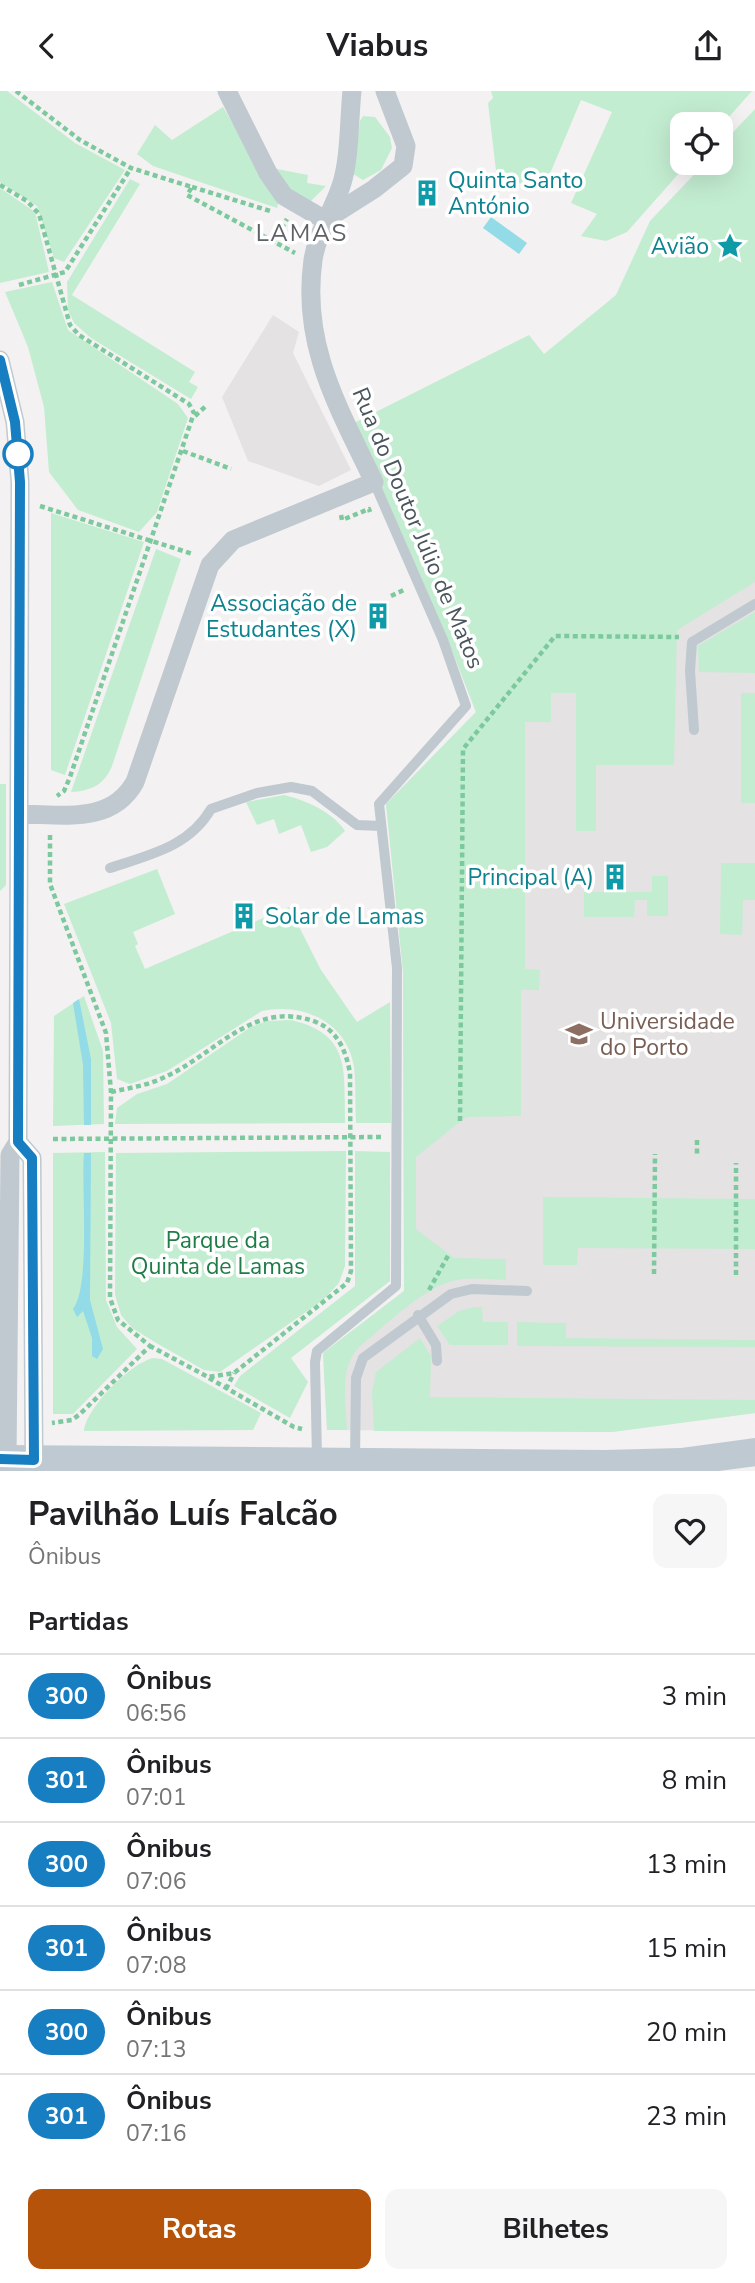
<!DOCTYPE html>
<html lang="pt">
<head>
<meta charset="utf-8">
<style>
	:root { --surface:#fff; --page:#f6f6f6; --text:#202124; --muted:#757577; --line:#e0e0e0; --accent:#b45309 }
	body { margin:0; font-family:"Nunito Sans",sans-serif; background:var(--page); color:var(--text); height:100vh; display:flex; flex-direction:column; font-size:26px; white-space:nowrap }
	* { box-sizing:border-box; margin:0 }
	p { font-size:23px; color:var(--muted) }
	.icon { flex:none; width:38px; height:38px; fill:none; stroke:currentColor; stroke-width:2; stroke-linecap:round; stroke-linejoin:round }
	.map { position:relative; height:1380px; overflow:hidden }
	.side { display:flex; flex-direction:column; background:var(--surface); flex:1 }
	.side>* { flex:none }
	.badge { padding:0 14px; border-radius:23px; font-size:24px; line-height:46px }
	.tools { position:absolute; left:670px; top:21px; display:grid; gap:14px }
	.tools a { display:grid; place-items:center; width:63px; height:63px; border-radius:14px; background:var(--surface); box-shadow:0 7px 28px #0002; font-size:35px }
	.map>.badge { position:absolute; translate:-50% -50%; box-shadow:0 0 0 4px #fff }
	h2 { padding:0 28px; font-size:26px; line-height:63px }
	.round { display:grid; place-items:center; flex:none; width:74px; height:74px; border-radius:14px; background:var(--page) }
	.head { display:flex; align-items:center; justify-content:space-between; height:119px; padding:0 28px }
	h1 { font-size:33px; font-weight:700; line-height:52px }
	.cta { display:flex; gap:14px; margin-top:auto; padding:14px 28px }
	.cta a { flex:1; height:80px; border-radius:14px; background:var(--accent); color:#fff; font-size:28px; font-weight:700; line-height:80px; text-align:center }
	.cta a+a { background:var(--page); color:var(--text) }
	ul { padding:0; list-style:none }
	li { display:flex; align-items:center; gap:21px; height:84px; padding:0 28px; border-top:2px solid var(--line) }
	li div { flex:1 }
	li b { display:block; font-size:26px }
	li em { font-style:normal }
	li .badge { min-width:77px; font-weight:700; text-align:center }
	header { display:flex; justify-content:space-between; align-items:center; height:91px; padding:0 28px; background:var(--surface); font-size:32px; font-weight:700 }
	.map>svg:first-child { display:block }
	.education { fill:#e4e2e3 }
	.green { fill:#c3edd1 }
	.water { fill:#93dbe7 }
	.lines { fill:none; stroke-linecap:round; stroke-linejoin:round }
	.path { stroke:#7dc99e; stroke-width:4.5; stroke-dasharray:5 3.5; stroke-linecap:butt }
	.lane { stroke:#c0c9cf; stroke-width:10 }
	.street { stroke:#c0c9cf; stroke-width:19 }
	.secondary { stroke:#bec9d1; stroke-width:28 }
	.line-casing { stroke:#fff; stroke-width:16 }
	.line { stroke:#187ec2; stroke-width:10 }
	.stop-dot { fill:#fff; stroke:#187ec2; stroke-width:3.5 }
	.labels { text-anchor:middle; dominant-baseline:central; stroke-width:7; stroke-linejoin:round; paint-order:stroke }
	.culture-label { font-size:23px; fill:#0d838f; stroke:#fff; text-anchor:end }
	.street-label { font-size:23px; fill:#4a565d; stroke:#fff }
	.education-label { font-size:23px; fill:#785e54; stroke:#fff; text-anchor:start }
	.park-label { font-size:23px; fill:#1e7c46; stroke:#fff }
	.neighbourhood-label { font-size:24px; letter-spacing:2px; fill:#5e6266; stroke:#fff }
</style>
</head>
<body>
<header><svg class="icon" aria-label="back" viewBox="0 0 24 24"><path d="M15 5l-7 7 7 7"/></svg>Viabus<svg class="icon" aria-label="share" viewBox="0 0 24 24"><path d="M12 15V3M7 8l5-5 5 5M5 13v7h14v-7"/></svg></header>
<div class="map">
<svg width="755" height="1380" viewBox="0 0 755 1380">
	<rect width="100%" height="100%" fill="#f3f1f1"/>
	<path class="education" d="M273 224 299 241 293 262 351 379 319 395 248 370 222 306Z
		M755 421V1322L612 1341 327 1339 323 1262 404 1200 403 880 386 713 476 621 446 544Z"/>
	<path class="green" d="M0 0H7L75 52 125 79 64 171 54 167 37 115 0 91Z
		M491 0H752L721 35 682 33V72H688L627 141 606 150 581 145 597 123 571 112 612 21 581 9 544 97 497 88 488 12 493 7Z
		M223 16 279 109 277 117 153 75 137 63 155 34 172 49Z
		M755 18V491L677 539 674 674H596V740H576V602H551V631H525V878L540 879 539 899H521V1025L466 1026 416 1066V1138L454 1167 506 1168V1189C490 1188 473 1186 457 1189 424 1195 385 1235 359 1256 339 1277 346 1312 347 1339H327L323 1262 404 1200 403 880 386 713 476 621 446 544 346 336 529 244 544 263 616 204 650 130 705 72H721V54Z
		M363 25 375 26 390 46 392 57 381 79 363 89 353 83 360 30Z
		M277 78 308 84 307 92 326 95 311 110 296 108Z
		M130 88 140 93 72 204 195 281 189 291 198 296 191 308 91 247 74 232 68 219 67 191Z
		M0 97 35 121 49 181 0 192Z
		M52 191 68 239 178 313 188 327 157 421 139 441 78 419 49 381 44 316 28 256 5 201Z
		M51 422 144 451 65 684 51 679Z
		M156 458 181 468 112 675C104 694 91 700 71 701Z
		M755 521V582L699 581 698 555Z
		M741 602H755V712H741Z
		M0 693H6V794L0 800Z
		M284 704C305 709 333 721 345 740L327 756 311 761 301 734 279 743 274 728 257 734 246 711Z
		M721 772H755V809H743L742 844 720 843Z
		M157 778 175 823 133 841 138 853 135 855 145 878 289 816 321 879 357 931 390 911 391 1032H356C355 1014 356 994 354 976 347 931 303 911 262 920L167 980 130 993 117 988 111 932 64 813Z
		M652 785H668V825H647V809H635L634 826H584V801H652Z
		M84 905 103 960 104 1033 53 1035 54 925Z
		M291 929C352 943 344 981 345 1032L115 1033 117 1017 137 1003 167 993 251 936 267 930Z
		M346 1060 345 1175 339 1192 323 1209 220 1281 204 1279 158 1253 132 1237 121 1224 115 1204 116 1062Z
		M355 1060 390 1061V1190L291 1267 308 1291 290 1327 234 1295 240 1285 355 1195Z
		M105 1061 106 1209 117 1236 137 1258 73 1323H53V1062Z
		M543 1106 755 1108V1158L578 1157 577 1174H543Z
		M474 1216H482L483 1231H508V1254H450L437 1235 459 1220Z
		M517 1231 566 1232V1247L755 1249V1256L517 1255Z
		M420 1247 431 1265 430 1306 755 1309V1322L612 1341 374 1340 372 1301 376 1281Z
		M153 1267 162 1268 261 1322 253 1339 84 1340C86 1317 131 1272 153 1267Z"/>
	<path class="water" d="M491 126 527 152 519 163 483 137Z
		M79 908 91 968V1034H84L83 974 73 912Z
		M84 1062H91L90 1209 103 1258 97 1268 92 1265V1247L83 1220 77 1226 73 1218C91 1194 81 1096 84 1062Z"/>
	<g class="lines">
		<path class="path" d="M16 0 80 49 131 77 192 96 187 104 295 162
			M0 94 27 110 39 123 70 234 79 244 189 313 194 322 70 686 64 700 57 705
			M192 96 270 120
			M273 152 287 128
			M19 194 65 181 131 77
			M195 325 206 315
			M183 360 231 378
			M40 415 193 463
			M341 424 342 429 369 418 370 421
			M391 505 406 498
			M50 744V793L106 942 111 1001 110 1207 118 1229 150 1255 80 1323 72 1329 52 1332
			M111 1001C130 997 150 994 167 985 218 961 254 908 316 931 338 940 346 960 350 982L351 1180 347 1192 234 1282 208 1286 150 1255
			M460 1030 463 658 555 545 679 546
			M53 1048 382 1046
			M697 1049V1064
			M654 1183 655 1063
			M736 1184V1072
			M429 1199 449 1163
			M209 1287 294 1336 302 1338
			M226 1298 234 1282"/>
		<path class="lane" d="M694 639 690 580 692 551 755 513
			M110 777C149 764 189 756 211 718L257 702 291 696 312 700 357 734 381 735
			M418 1224 436 1254 437 1270
			M317 1367 315 1271 317 1260 396 1195 397 877 379 713 466 615 443 549 374 391
			M355 1370 356 1287 363 1267 451 1203 472 1198 527 1200"/>
		<path class="street" d="M227 0 268 82 284 105 325 129 374 98 403 75 406 55 385 0
			M0 269 15 331 20 391 18 1051 10 1064 7 1368
			M19 723C62 723 111 734 135 691L210 474 233 449 374 391C339 317 301 255 313 169 317 142 333 120 341 95 350 69 349 28 352 0
			M18 1051 32 1067 34 1369"/>
		<path class="secondary" d="M0 1368 605 1373 681 1371 755 1361"/>
	</g>
	<g class="lines">
		<g class="line-casing">
			<path id="line" d="M0 269 15 331 20 391 18 1051 32 1067 34 1369 0 1368"/>
		</g>
		<use href="#line" class="line"/>
	</g>
	<defs>
		<g id="building-bare" transform="scale(2.1)"><path d="M-4-6H4V6H1V3H-1V6H-4ZM-2.5-4.3h1.7v1.8h-1.7ZM.8-4.3h1.7v1.8H.8ZM-2.5-1h1.7V.8h-1.7ZM.8-1h1.7V.8H.8Z" fill="#0f9aa8" stroke="#fff" stroke-width="2.5" paint-order="stroke"/></g>
		<g id="sight-bare" transform="scale(2.1)"><path d="M0-6L1.8-2.2L6-1.7L2.9 1.2L3.7 5.4L0 3.3L-3.7 5.4L-2.9 1.2L-6-1.7L-1.8-2.2Z" fill="#0f9aa8" stroke="#fff" stroke-width="2.5" paint-order="stroke"/></g>
		<g id="university-bare" transform="scale(2.1)"><path d="M0-5L7-2L0 1L-7-2ZM-4 1L0 2.5L4 1V4Q0 6-4 4Z" fill="#8d6e63" stroke="#fff" stroke-width="2.5" paint-order="stroke"/></g>
	</defs>
	<g fill-rule="evenodd">
		<use href="#building-bare" x="427" y="102"/>
		<use href="#sight-bare" x="730" y="155"/>
		<use href="#building-bare" x="378" y="525"/>
		<use href="#building-bare" x="615" y="786"/>
		<use href="#building-bare" x="244" y="825"/>
		<use href="#university-bare" x="579" y="943"/>
	</g>
	<circle class="stop-dot" cx="18" cy="363" r="14"/>
	<g class="labels">
		<g class="culture-label">
			<text x="448" y="89" text-anchor="start">Quinta Santo<tspan x="448" dy="26">António</tspan></text>
			<text x="709" y="155">Avião</text>
			<text x="357" y="512">Associação de<tspan x="357" dy="26">Estudantes (X)</tspan></text>
			<text x="594" y="786">Principal (A)</text>
			<text x="265" y="825" text-anchor="start">Solar de Lamas</text>
		</g>
		<g class="street-label">
			<text transform="translate(418 437) rotate(67)">Rua do Doutor Júlio de Matos</text>
		</g>
		<g class="education-label">
			<text x="600" y="930">Universidade<tspan x="600" dy="26">do Porto</tspan></text>
		</g>
		<g class="park-label">
			<text x="218" y="1149">Parque da<tspan x="218" dy="26">Quinta de Lamas</tspan></text>
		</g>
		<g class="neighbourhood-label">
			<text x="302" y="142">LAMAS</text>
		</g>
	</g>
</svg>
<div class="tools">
<a><svg class="icon" aria-label="locate" viewBox="0 0 24 24"><circle cx="12" cy="12" r="6"/><path d="M12 2v4M12 18v4M2 12h4M18 12h4"/></svg></a>
</div>
</div>
<section class="side">
<div class="head"><div><h1>Pavilhão Luís Falcão</h1><p>Ônibus</p></div><a class="round"><svg class="icon" aria-label="heart" viewBox="0 0 24 24"><path d="M12 20l-8-8c-3-5 5-10 8-4 3-6 11-1 8 4z"/></svg></a></div>
<h2>Partidas</h2>
<ul>
<li><span class="badge" style="background:#187ec2;color:#fff">300</span><div><b>Ônibus</b><p>06:56</p></div><em>3 min</em></li>
<li><span class="badge" style="background:#187ec2;color:#fff">301</span><div><b>Ônibus</b><p>07:01</p></div><em>8 min</em></li>
<li><span class="badge" style="background:#187ec2;color:#fff">300</span><div><b>Ônibus</b><p>07:06</p></div><em>13 min</em></li>
<li><span class="badge" style="background:#187ec2;color:#fff">301</span><div><b>Ônibus</b><p>07:08</p></div><em>15 min</em></li>
<li><span class="badge" style="background:#187ec2;color:#fff">300</span><div><b>Ônibus</b><p>07:13</p></div><em>20 min</em></li>
<li><span class="badge" style="background:#187ec2;color:#fff">301</span><div><b>Ônibus</b><p>07:16</p></div><em>23 min</em></li>
</ul>
<div class="cta"><a>Rotas</a><a>Bilhetes</a></div>
</section>
</body>
</html>
